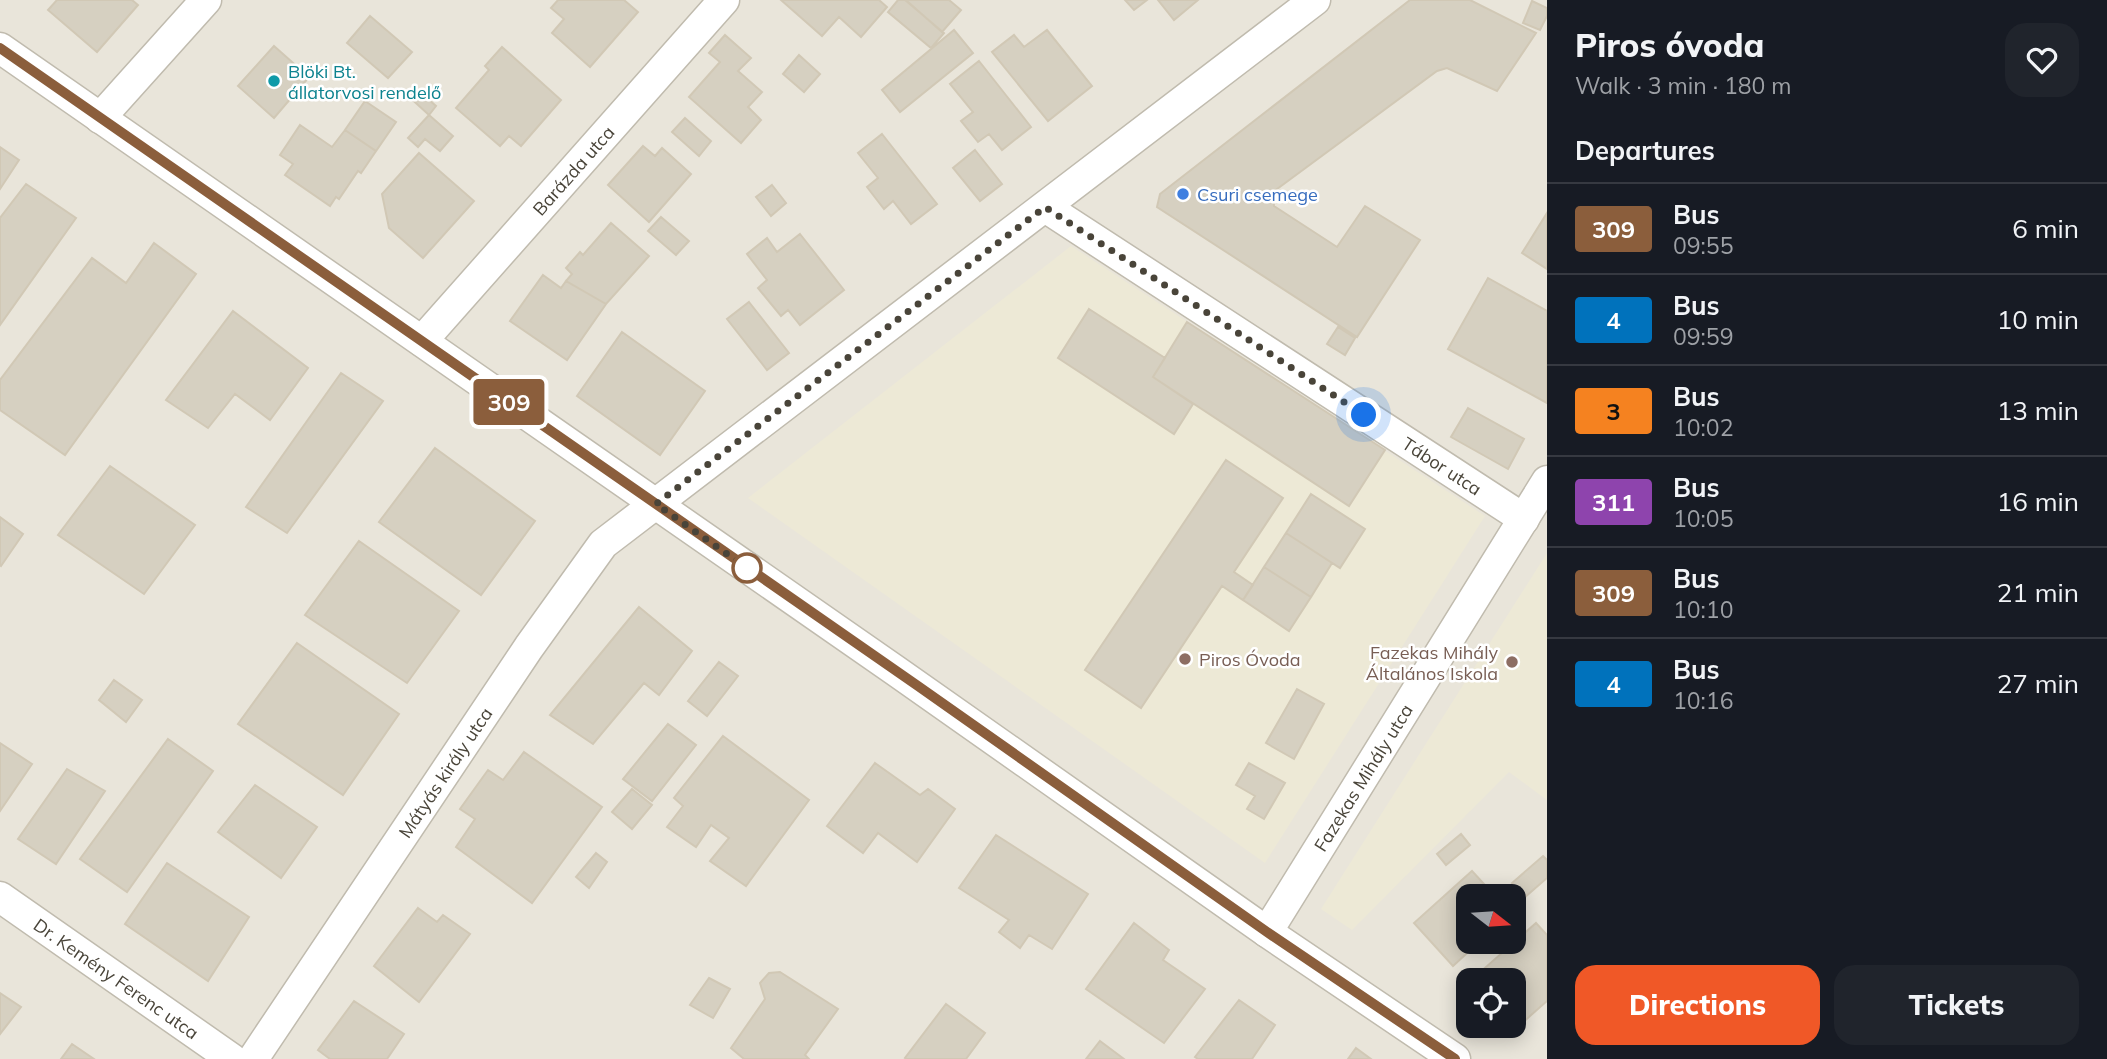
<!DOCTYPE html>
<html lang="en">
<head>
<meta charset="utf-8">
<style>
	:root { --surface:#171b24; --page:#20242c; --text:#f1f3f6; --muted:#9ea1a6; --line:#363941; --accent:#f05827 }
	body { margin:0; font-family:Mulish,sans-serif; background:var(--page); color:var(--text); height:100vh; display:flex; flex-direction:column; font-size:26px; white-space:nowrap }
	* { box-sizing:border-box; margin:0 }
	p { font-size:23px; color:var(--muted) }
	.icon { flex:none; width:38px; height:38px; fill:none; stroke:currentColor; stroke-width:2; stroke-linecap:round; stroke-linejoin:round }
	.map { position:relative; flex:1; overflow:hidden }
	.panel { display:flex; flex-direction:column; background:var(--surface); width:560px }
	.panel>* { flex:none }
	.badge { padding:0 14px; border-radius:5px; font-size:24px; line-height:46px }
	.needle { width:46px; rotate:107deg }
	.controls { position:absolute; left:1456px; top:884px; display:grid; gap:14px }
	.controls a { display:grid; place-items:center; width:70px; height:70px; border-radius:14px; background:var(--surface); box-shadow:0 4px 18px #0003; font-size:35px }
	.you { position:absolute; width:35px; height:35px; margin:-18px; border:5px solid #fff; border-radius:50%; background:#1a73e8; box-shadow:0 0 0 10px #1a73e833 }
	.map>.badge { position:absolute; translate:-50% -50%; box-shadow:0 0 0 4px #fff }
	h2 { padding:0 28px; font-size:26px; line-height:63px }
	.round { display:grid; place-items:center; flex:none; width:74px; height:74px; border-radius:21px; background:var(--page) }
	.headline { display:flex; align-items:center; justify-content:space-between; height:119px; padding:0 28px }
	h1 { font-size:33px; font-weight:800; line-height:52px }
	.primary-button { display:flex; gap:14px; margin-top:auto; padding:14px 28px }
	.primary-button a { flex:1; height:80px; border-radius:21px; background:var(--accent); color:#fff; font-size:28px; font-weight:800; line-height:80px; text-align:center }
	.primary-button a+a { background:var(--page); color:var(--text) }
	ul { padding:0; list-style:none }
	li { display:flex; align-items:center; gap:21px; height:91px; padding:0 28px; border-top:2px solid var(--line) }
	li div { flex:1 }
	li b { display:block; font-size:26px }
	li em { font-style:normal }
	li .badge { min-width:77px; font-weight:700; text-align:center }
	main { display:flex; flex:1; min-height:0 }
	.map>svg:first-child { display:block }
	.residential { fill:#e9e5da; fill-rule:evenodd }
	.education { fill:#ede9d6 }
	.building { fill:#d6d0c1; stroke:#d1c8b5; stroke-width:2 }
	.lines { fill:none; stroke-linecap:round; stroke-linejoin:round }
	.minor-casing { stroke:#c0bbae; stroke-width:33 }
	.minor { stroke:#fff; stroke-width:30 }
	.line-casing { stroke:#fff; stroke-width:16 }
	.line { stroke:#8b5e3c; stroke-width:10 }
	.walk { stroke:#494439; stroke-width:7; stroke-dasharray:0 12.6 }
	.culture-dot { fill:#0f9aa8; stroke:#fff; stroke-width:2.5 }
	.shop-dot { fill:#3f7fe0; stroke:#fff; stroke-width:2.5 }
	.stop-dot { fill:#fff; stroke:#8b5e3c; stroke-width:3.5 }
	.education-dot { fill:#8d6e63; stroke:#fff; stroke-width:2.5 }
	.labels { text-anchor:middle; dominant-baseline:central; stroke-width:5; stroke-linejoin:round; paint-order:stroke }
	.culture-label { font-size:18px; fill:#0d838f; stroke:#fff; text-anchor:start }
	.street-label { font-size:18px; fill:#494439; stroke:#fff }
	.shop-label { font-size:18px; fill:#366cbe; stroke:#fff; text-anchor:start }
	.education-label { font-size:18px; fill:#785e54; stroke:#fff; text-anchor:end }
</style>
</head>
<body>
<main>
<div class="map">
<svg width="1547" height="1059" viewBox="0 0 1547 1059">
	<rect width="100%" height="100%" fill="#f5f3eb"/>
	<path class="residential" d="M0 0H1547V1059H0ZM1468 896H1514V942H1468ZM1468 980H1514V1026H1468Z"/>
	<path class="education" d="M1071 246 1485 516 1265 863 748 498Z
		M1547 553V800L1509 772 1352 930 1321 909Z"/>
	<path class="building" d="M57 0H132L138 5 97 52 48 10Z
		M558 0H624L638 12 590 67 552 33 564 19 551 8Z
		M781 0H879L887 7 861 37 839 17 822 36Z
		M898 0H905L944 33 931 48 888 12Z
		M908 0H949L961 10 942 32 907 1Z
		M1125 0H1147L1134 10Z
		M1158 0H1198L1174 20Z
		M1410 0H1470L1536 33 1497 91 1447 68 1437 71 1273 192 1274 206 1337 247 1365 206 1420 240 1357 337 1157 207 1160 194Z
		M1532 1 1547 8V16L1540 30 1523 23Z
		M370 16 412 52 388 78 347 43Z
		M954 30 973 53 900 112 882 90Z
		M1047 30 1092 86 1048 121 992 52 1014 35 1024 47Z
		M725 35 751 58 738 71 762 92 748 107 761 120 741 143 689 97 720 62 709 53Z
		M274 46 309 77 274 118 238 86Z
		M502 47 561 100 521 146 509 136 500 146 456 108 489 70 485 66Z
		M799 55 820 74 804 92 783 74Z
		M979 61 1031 127 1002 150 989 134 978 142 961 121 973 112 950 84Z
		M414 87 436 106 429 115 407 95Z
		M365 101 396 122 376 151 345 130Z
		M429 115 453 136 440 151 425 139 418 147 408 138Z
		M685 118 711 141 699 156 672 132Z
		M300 125 332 147 345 130 376 151 361 173 358 171 339 199 336 197 330 206 285 175 293 164 280 155Z
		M882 134 937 204 911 224 893 201 884 209 867 187 878 178 858 153Z
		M643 146 655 156 662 148 691 174 649 222 608 185Z
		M0 147 19 160 0 189Z
		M975 150 1002 184 980 201 953 168Z
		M419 153 474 201 423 258 389 228 382 194Z
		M26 184 76 218 0 325V218Z
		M772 185 786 203 771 216 756 197Z
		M1547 213V269L1522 253Z
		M661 217 689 241 676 255 648 231Z
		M611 223 649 256 606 304 566 281 572 274 566 268 580 252 583 255Z
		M800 234 844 290 800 325 788 310 781 316 758 288 767 280 747 254 767 238 777 252Z
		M154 243 196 274 65 455 0 410V380L92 258 126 283Z
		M543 275 561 288 566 281 606 304 567 360 510 321Z
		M1488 278 1547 311V403L1448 349Z
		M749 302 789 353 767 370 727 319Z
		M1089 309 1165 358 1153 377 1193 404 1174 434 1058 358Z
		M233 311 308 368 270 420 235 394 208 428 166 400Z
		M1187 322 1385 450 1349 506 1153 377Z
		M1338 327 1355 338 1345 355 1327 344Z
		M622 332 705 391 660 455 577 396Z
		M341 373 383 401 287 533 246 507Z
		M1468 408 1524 439 1508 469 1451 437Z
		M435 448 535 521 481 595 379 522Z
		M1226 460 1283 498 1234 572 1253 585 1243 600 1222 586 1141 708 1085 670Z
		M110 466 195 525 144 594 58 535Z
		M1311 494 1365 529 1340 568 1286 533Z
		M0 517 23 534 1 566 0 565Z
		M1286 533 1332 563 1311 597 1264 567Z
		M359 541 459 611 407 683 305 615Z
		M1264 567 1311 597 1289 631 1243 600Z
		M639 607 692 651 659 695 644 683 593 744 550 715Z
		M297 643 399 714 343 795 238 724Z
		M719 662 738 676 707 716 688 701Z
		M114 680 142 700 126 722 99 700Z
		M1297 689 1324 704 1294 759 1266 743Z
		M668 724 696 745 652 801 623 779Z
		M723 736 809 800 746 886 710 861 729 838 711 825 696 847 667 827 683 806 674 798Z
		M168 739 213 771 127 892 80 859Z
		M0 743 32 764 0 811Z
		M524 752 602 807 532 903 456 847 475 819 460 809 488 770 503 780Z
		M875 763 920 795 928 789 955 809 917 862 878 833 863 853 827 826Z
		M1249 763 1285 783 1264 819 1247 809 1255 796 1236 785Z
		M67 769 105 791 56 864 18 839Z
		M255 785 317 827 281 878 218 832Z
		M632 789 652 805 632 829 612 812Z
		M1461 834 1470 845 1446 865 1437 854Z
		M996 835 1088 894 1052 949 1029 935 1020 948 999 932 1009 920 959 888Z
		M596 853 607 862 589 888 576 877Z
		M1543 856 1547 860V878L1525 897 1512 883Z
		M167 863 249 917 208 981 125 924Z
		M1472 871 1495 896H1468V942H1479L1453 966 1414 923Z
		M418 908 437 922 443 915 470 934 419 1002 374 966Z
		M1134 923 1169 950 1163 960 1205 989 1164 1043 1086 989Z
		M1536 923 1547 935V1001L1521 1024 1514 1016V980H1483L1478 974Z
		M780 972 838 1009 805 1055 809 1059H744L731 1048 765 999 760 983 769 973Z
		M709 978 730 989 713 1018 690 1005Z
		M0 993 21 1007 0 1034Z
		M1239 1000 1275 1025 1252 1059H1198L1195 1057Z
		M354 1001 404 1034 387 1059H330L318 1050Z
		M946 1004 985 1033 966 1059H907L905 1058Z
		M1100 1041 1124 1059H1086Z
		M72 1044 94 1059H61Z
		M1356 1048 1371 1059H1348Z"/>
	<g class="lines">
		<g class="minor-casing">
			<g id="minor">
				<path d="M0 48 896 671 1267 932 1455 1059"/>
				<path d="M100 118 206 0"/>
				<path id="s1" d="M1045 207 1524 519"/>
				<path id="s2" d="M422 341 724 0"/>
				<path id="s3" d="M0 897 232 1059"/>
				<path id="s4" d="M1267 932 1547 481"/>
				<path id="s5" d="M253 1059 529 647 603 544 1315 0"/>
			</g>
		</g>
		<use href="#minor" class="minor"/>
	</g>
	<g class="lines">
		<g class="line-casing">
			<path id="line" d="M0 48 918 686 1267 932 1455 1059"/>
		</g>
		<use href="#line" class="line"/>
		<path class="walk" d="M747 568 656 504 1045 207 1364 415"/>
	</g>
	<circle class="culture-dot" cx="274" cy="81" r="7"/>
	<circle class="shop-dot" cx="1183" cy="194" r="7"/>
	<circle class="stop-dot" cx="747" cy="568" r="14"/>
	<g class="education-dot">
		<circle cx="1185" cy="659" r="7"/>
		<circle cx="1512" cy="662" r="7"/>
	</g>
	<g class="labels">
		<g class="culture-label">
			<text x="288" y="71">Blöki Bt.<tspan x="288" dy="21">állatorvosi rendelő</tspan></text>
		</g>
		<g class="street-label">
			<text stroke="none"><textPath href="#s2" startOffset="228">Barázda utca</textPath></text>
			<text stroke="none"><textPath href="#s1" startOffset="474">Tábor utca</textPath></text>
			<text stroke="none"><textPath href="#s5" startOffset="345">Mátyás király utca</textPath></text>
			<text stroke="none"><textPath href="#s4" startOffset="182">Fazekas Mihály utca</textPath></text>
			<text stroke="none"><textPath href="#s3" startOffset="142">Dr. Kemény Ferenc utca</textPath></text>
		</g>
		<g class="shop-label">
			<text x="1197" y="194">Csuri csemege</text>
		</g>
		<g class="education-label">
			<text x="1498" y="652">Fazekas Mihály<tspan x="1498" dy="21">Általános Iskola</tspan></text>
			<text x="1199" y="659" text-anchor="start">Piros Óvoda</text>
		</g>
	</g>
</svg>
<div class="controls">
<a><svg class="needle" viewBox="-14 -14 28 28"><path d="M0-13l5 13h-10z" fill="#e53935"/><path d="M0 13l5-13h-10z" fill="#9ea1a6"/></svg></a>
<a><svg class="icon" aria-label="locate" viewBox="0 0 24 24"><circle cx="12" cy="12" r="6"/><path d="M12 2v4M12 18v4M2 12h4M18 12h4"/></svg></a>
</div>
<div class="you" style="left:1364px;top:415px"></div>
<b class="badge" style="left:509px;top:402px;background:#8b5e3c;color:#fff">309</b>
</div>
<section class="panel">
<div class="headline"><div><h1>Piros óvoda</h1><p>Walk · 3 min · 180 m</p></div><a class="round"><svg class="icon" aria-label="heart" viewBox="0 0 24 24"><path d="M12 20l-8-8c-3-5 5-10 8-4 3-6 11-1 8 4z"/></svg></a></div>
<h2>Departures</h2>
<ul>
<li><span class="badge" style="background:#8b5e3c;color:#fff">309</span><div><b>Bus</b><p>09:55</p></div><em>6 min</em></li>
<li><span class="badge" style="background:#0072bc;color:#fff">4</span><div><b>Bus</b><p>09:59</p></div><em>10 min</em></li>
<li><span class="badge" style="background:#f58220;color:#111">3</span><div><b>Bus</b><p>10:02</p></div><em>13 min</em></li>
<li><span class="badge" style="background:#8e44ad;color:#fff">311</span><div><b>Bus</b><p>10:05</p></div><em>16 min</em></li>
<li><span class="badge" style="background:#8b5e3c;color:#fff">309</span><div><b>Bus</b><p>10:10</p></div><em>21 min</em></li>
<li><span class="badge" style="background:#0072bc;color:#fff">4</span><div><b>Bus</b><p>10:16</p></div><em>27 min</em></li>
</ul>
<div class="primary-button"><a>Directions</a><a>Tickets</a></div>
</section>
</main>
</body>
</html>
